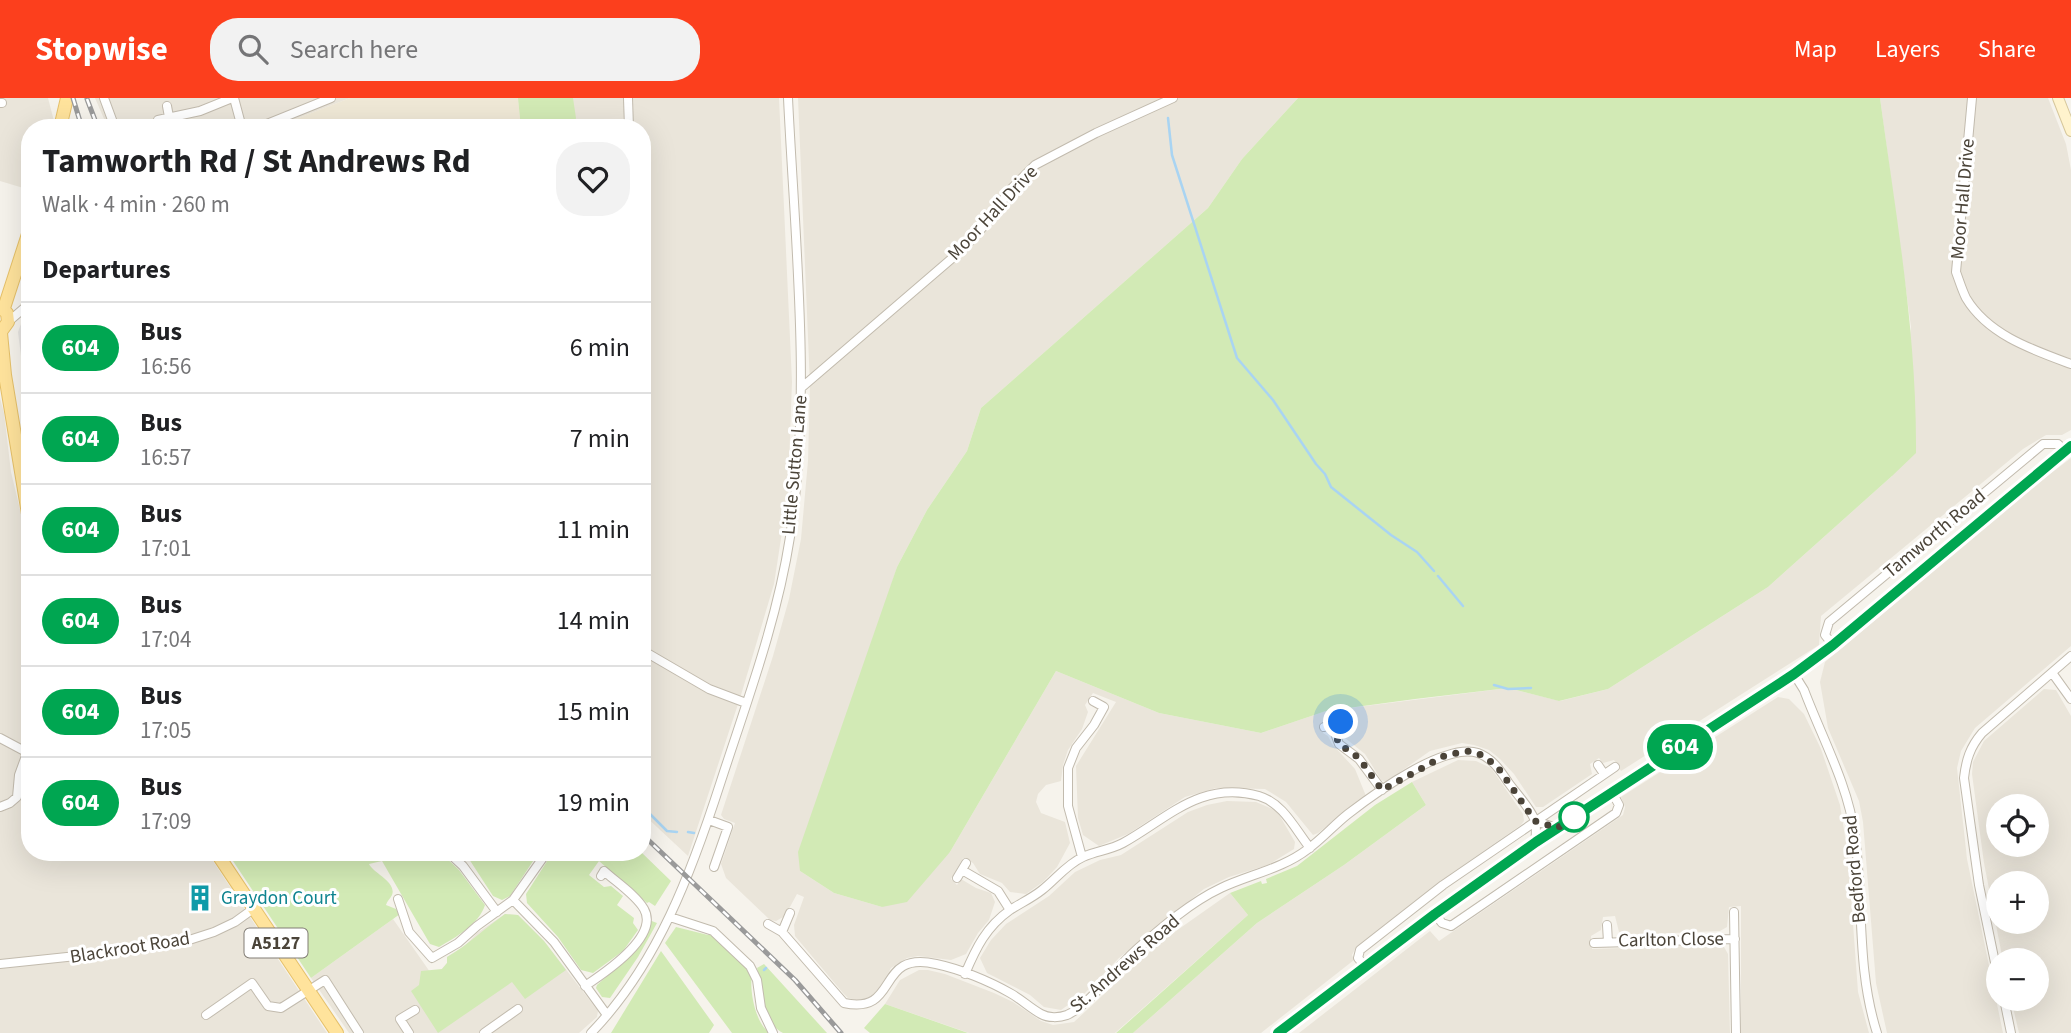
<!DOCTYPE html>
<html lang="en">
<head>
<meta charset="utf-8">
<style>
	:root { --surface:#fff; --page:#f2f2f2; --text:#202124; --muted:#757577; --line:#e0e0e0; --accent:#fc3f1d }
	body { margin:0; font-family:"Source Sans 3",sans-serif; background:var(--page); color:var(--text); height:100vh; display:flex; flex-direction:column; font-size:26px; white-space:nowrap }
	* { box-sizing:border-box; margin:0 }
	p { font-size:23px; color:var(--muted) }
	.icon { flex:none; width:38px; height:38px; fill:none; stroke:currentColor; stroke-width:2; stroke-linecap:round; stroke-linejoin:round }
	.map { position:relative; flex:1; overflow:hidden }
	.details { position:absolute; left:21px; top:21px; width:630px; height:742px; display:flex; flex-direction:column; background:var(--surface); border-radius:28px; box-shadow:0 7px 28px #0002 }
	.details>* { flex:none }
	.badge { padding:0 14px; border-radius:23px; font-size:24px; line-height:46px }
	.tools { position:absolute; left:1986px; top:696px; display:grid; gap:14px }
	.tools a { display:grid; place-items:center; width:63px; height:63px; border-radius:50%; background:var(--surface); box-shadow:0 7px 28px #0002; font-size:35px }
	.you { position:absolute; width:35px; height:35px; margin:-18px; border:5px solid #fff; border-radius:50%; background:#1a73e8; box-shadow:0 0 0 10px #1a73e833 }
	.map>.badge { position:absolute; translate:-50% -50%; box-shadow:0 0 0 4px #fff }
	h2 { padding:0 21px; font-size:26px; line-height:63px }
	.round { display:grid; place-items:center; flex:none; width:74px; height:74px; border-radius:28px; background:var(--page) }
	.head { display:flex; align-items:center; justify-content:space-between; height:119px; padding:0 21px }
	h1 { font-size:33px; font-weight:700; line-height:52px }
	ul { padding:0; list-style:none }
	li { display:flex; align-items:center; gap:21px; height:91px; padding:0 21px; border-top:2px solid var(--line) }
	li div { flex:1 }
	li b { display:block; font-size:26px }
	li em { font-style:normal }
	li .badge { min-width:77px; font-weight:700; text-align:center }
	header { display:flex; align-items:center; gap:42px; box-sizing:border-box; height:98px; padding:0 35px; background:var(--accent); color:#fff }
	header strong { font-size:33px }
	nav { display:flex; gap:38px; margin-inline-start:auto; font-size:24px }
	.search { width:490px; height:63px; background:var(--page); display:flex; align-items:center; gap:18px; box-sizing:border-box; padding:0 24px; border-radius:28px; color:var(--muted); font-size:26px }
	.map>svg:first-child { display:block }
	.residential { fill:#eae5da; fill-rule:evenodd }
	.education { fill:#efe8d6 }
	.green { fill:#d2eab5 }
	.parking { fill:#e5e3e0 }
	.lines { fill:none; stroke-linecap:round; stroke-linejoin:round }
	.stream { stroke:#a9d4f2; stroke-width:2.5 }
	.street-casing { stroke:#c2bbae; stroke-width:10 }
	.secondary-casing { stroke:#d6c79b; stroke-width:12 }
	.primary-casing { stroke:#e6c16a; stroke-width:14 }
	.street { stroke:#fff; stroke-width:8 }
	.secondary { stroke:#fff3cd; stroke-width:10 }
	.primary { stroke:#ffe39c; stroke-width:12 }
	.rail-casing { stroke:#9a9a9a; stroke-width:5 }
	.rail { stroke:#fff; stroke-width:2.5; stroke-dasharray:8; stroke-linecap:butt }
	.line-casing { stroke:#fff; stroke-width:16 }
	.line { stroke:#00a651; stroke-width:10 }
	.walk { stroke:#4b4439; stroke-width:7; stroke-dasharray:0 12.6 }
	.stop-dot { fill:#fff; stroke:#00a651; stroke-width:3.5 }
	.labels { text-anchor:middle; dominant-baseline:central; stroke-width:6; stroke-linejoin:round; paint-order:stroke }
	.shield { fill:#fff; stroke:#817c74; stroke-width:2 }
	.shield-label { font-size:18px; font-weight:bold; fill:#4b4439 }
	.street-label { font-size:19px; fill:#4b4439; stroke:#fff }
	.culture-label { font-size:19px; fill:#0d838f; stroke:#fff; text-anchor:start }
</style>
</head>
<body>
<header>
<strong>Stopwise</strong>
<div class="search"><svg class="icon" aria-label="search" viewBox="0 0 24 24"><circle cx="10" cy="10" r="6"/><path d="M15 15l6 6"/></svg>Search here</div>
<nav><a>Map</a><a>Layers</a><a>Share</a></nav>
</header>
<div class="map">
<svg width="2071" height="935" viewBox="0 0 2071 935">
	<rect width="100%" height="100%" fill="#f6f3ec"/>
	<path class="residential" d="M0 0H48L54 23 53 30H30V92L0 83Z
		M95 0H350L273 30H108Z
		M518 0H779L792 284 788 395 774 486 741 597 688 758 642 715V30H521Z
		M798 0H1298L1242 61 1208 110 981 310 967 353 927 412 897 469 800 773 834 795 882 809 950 754 1056 573 1159 615 1261 635 1326 613 1508 590 1560 603 1608 591 1768 489 1892 378 1911 229 1880 0H2048L2066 46 2071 72V332L2062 337H2046L2023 351 1821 518 1819 547 1621 673 1614 662 1603 665 1599 660 1590 666 1592 676 1543 709H1536L1514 676 1500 661 1489 652 1474 647 1462 645 1430 653 1386 684 1381 682 1365 656 1345 640 1344 634 1347 629 1341 619 1320 626 1323 635 1328 638 1332 646 1355 671 1366 698 1318 735 1313 737 1286 704 1265 691 1216 690 1185 699 1128 736 1099 748 1083 737 1078 720 1076 668 1116 604 1093 595 1085 607 1088 614 1082 631 1068 652 1063 667 1061 683 1046 687 1038 696 1036 704 1041 715 1065 724 1070 745 1057 769 1043 784 1026 796 1010 794 1002 785 980 776 973 765 963 760 951 781 957 787 961 781 976 790 991 795 995 804 989 822 978 835 966 856 951 862 918 858 907 860 891 870 874 899 860 903 848 900 843 895 795 838 794 827 804 799 797 796 785 818 776 823 770 822 726 780 721 766 735 725 724 721 721 717 773 558 789 501 801 441 808 363 810 287Z
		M0 300 4 315 11 374 30 453V754H207L327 935H0Z
		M30 316V369L21 317Z
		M2071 360V548L1975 630 1961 653 1957 670 1967 761 2003 935H1887L1876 885 1863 724 1859 703 1828 630 1820 584 1825 564 2042 382Z
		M2044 591 2056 592 2071 618V935H2019L2011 901H2037V863H2003L1984 765 1972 676 1973 664 1984 643ZM1998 709H2037V747H1998ZM1998 786H2037V824H1998Z
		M1778 599 1789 601 1804 616 1821 651 1840 707 1848 757 1858 894 1869 935H1741V808L1729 809 1727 829 1720 833 1626 837 1619 834 1615 818 1603 819 1601 832 1591 838 1592 851 1715 847 1724 849 1728 856 1730 935H1299L1430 833 1439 843 1623 717 1625 709 1621 699Z
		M1458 662 1476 663 1491 670 1523 716 1524 723 1521 727 1448 778 1355 851 1352 857 1354 862 1261 935H1133L1257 825 1344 767 1426 707 1412 684Z
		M1227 703 1256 704 1277 713 1295 744 1294 751 1268 767 1229 779 1204 791 1119 860 1085 895 1061 912 1044 909 1030 897 987 875 980 860 991 842 1006 826 1049 798 1075 774 1100 762 1121 757 1188 714 1207 707Z
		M1230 795 1248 817 1115 935H969L885 906 900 882 919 872H928L945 876 994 895 1013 904 1041 923 1053 927 1074 924 1159 845Z
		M505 816 518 817 544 843 598 913 597 919 579 935H349L311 880 393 821 430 874 440 873 447 865V859L465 848 477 835Z"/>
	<path class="education" d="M350 0H518L521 30H273Z"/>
	<path class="green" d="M518 0H573L576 20 574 30H521Z
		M1298 0H1880C1896 118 1917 235 1916 355L1892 378 1768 489 1608 591 1559 603 1508 590 1415 601 1326 613 1261 635 1159 615 1056 573 950 754 907 804 882 809 834 795 800 773 798 754 897 469 927 412 967 353 981 310 1208 110 1242 61Z
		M1412 684 1426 707 1344 767 1257 825 1133 935H1116L1248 817 1230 795 1261 783 1262 786 1267 785 1266 781 1297 768 1375 707Z
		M227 754H440L459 772 485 807C480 825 455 840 439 849L430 846 382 763 369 766C373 775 397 784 392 797 390 801 387 803 386 807L396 811 400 816 311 880Z
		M458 754H539L510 798 502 802 493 798 469 761 467 762Z
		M553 754H641L671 783 655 808 649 804 647 805 599 763 589 777 604 789 611 788 623 798 617 807 634 820 633 825 638 832 623 853 593 875 581 872 558 839 527 805 526 796Z
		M505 816 518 817 544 843 566 872 525 901 512 884 438 935 411 893 419 887 421 873 442 871 447 865V859C468 847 485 830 505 816Z
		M649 822 657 825 638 859 610 900 602 899 596 890 597 887 635 853 645 836Z
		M676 829 708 837 710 835 749 872 752 878C749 893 756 927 770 935H732L665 845Z
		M661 853 714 927 709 935H611Z
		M764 866 827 935H783C761 924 764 891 757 870Z
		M885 906 968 935H969H870L864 930Z"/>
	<path class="parking" d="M30 217V314H28L18 234 22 223Z"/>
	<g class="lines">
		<path class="stream" d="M1168 20 1172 57 1237 260 1273 302 1316 366 1325 376 1331 389 1391 437 1417 454 1434 473
			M1438 478 1463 508
			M1494 587 1508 591 1531 590
			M642 690 645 700
			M645 708 646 712 667 733 677 734
			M688 734 694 735
			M764 872 766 870"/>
		<g class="street-casing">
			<path id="street" d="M104 0 115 30
				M234 0 242 30
				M628 0 629 30
				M1972 0 1956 174C1959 182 1962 192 1966 200 1988 237 2033 252 2071 266
				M0 5H2
				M167 8 169 19
				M158 22 200 13 232 0
				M257 30 331 0
				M8 224 30 205
				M801 290 964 150 991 120 1009 93 1035 67 1096 35 1173 0
				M1833 547 1825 537 1829 524 2043 346H2058L2065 353
				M642 552 709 591 746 605
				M1794 576 1804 592C1822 640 1848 686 1855 738 1864 805 1856 869 1877 935
				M2053 576 2071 601
				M1332 627 1339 646 1359 661 1382 692
				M1324 629 1341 624
				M0 640 30 656
				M1598 667 1604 676
				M0 709 10 705 17 699 19 677 27 655
				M709 722 728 729 714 769
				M1535 723 1557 730
				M448 754 463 768 497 814
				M1082 759 1068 708V670L1076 650 1094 627 1104 609 1093 603
				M962 772 998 793 1010 812
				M957 780 966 765
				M398 801 409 834 432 860 458 845 477 828 513 802 547 754
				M513 802 554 844 607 917
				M1734 814 1736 935
				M1435 816 1442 825 1451 828 1616 715 1619 707 1612 694
				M670 819 713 833 750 868 757 882 761 910 773 935
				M768 826 782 834 844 905C901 917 874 852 936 866 960 871 989 883 1010 895 1021 901 1030 910 1041 916 1048 920 1059 920 1067 917 1089 907 1117 869 1136 852 1161 830 1191 804 1221 790 1251 776 1282 771 1308 751 1322 741 1334 727 1348 716 1374 696 1445 644 1478 655 1492 660 1500 672 1508 684 1515 694 1532 712 1535 723 1537 729 1535 738 1536 744
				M1607 827 1608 844
				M782 834 790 815
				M1594 845 1735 841
				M0 866 124 853 186 843 214 834 235 824 253 811
				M1365 868 1358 860 1360 852 1443 787 1615 669
				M965 876C976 850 986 829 1010 812 1021 805 1032 800 1042 792 1055 782 1067 766 1083 759 1096 753 1110 752 1123 745 1168 720 1201 682 1259 698 1283 705 1295 731 1310 750
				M1998 879 1979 787 1964 680C1966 662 1970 649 1982 635L2071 558
				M585 888C603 876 660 839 644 811 636 797 616 784 604 773L601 778
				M2004 901 2011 935
				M206 917 252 885 268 908 281 910 325 882 359 935
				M409 935 400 921 415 912
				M484 935 518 911
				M591 935C658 866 692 773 721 683 747 603 777 523 790 439 812 295 795 145 788 0"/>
		</g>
		<g class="secondary-casing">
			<path id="secondary" d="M2058 0 2071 33"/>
		</g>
		<g class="primary-casing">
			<path id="primary" d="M60 30 67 0
				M0 209 7 215 8 224 0 235
				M4 210 30 130
				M1 235 5 277 30 428
				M216 754 337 935
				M1278 935 1435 816 1536 744 1794 576 1833 547 2071 348"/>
		</g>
		<use href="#street" class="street"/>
		<use href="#secondary" class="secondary"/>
		<use href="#primary" class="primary"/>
		<g class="rail-casing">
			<path id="rail" d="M73 0 82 30
				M87 1 98 30
				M642 736 795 882 841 935"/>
		</g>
		<use href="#rail" class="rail"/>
	</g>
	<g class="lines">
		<g class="line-casing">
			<path id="line" d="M1278 935 1435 816 1536 744 1794 576 1833 547 2071 348"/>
		</g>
		<use href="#line" class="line"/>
		<path class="walk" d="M1341 624 1332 627 1339 646 1359 660 1382 692 1446 657 1467 653 1478 655 1497 668 1535 723 1557 730 1574 719"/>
	</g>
	<defs>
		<g id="building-bare" transform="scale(2.1)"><path d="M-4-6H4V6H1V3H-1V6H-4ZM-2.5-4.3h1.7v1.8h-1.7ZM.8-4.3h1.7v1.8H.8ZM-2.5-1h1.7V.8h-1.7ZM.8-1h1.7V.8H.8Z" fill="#0f9aa8" stroke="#fff" stroke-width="2.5" paint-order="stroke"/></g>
	</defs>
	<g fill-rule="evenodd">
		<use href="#building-bare" x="200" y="800"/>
	</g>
	<circle class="stop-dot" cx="1574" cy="719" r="14"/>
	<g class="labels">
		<rect class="shield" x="244.5" y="830.5" width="63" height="29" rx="5"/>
		<g class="shield-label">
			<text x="276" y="845">A5127</text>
		</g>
		<g class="street-label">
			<text transform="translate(1963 101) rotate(-85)">Moor Hall Drive</text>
			<text transform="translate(993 115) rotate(-47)">Moor Hall Drive</text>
			<text transform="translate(795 367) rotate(-85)">Little Sutton Lane</text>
			<text transform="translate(1935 436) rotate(-40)">Tamworth Road</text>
			<text transform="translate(1855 771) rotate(-95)">Bedford Road</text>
			<text transform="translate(1671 842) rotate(-1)">Carlton Close</text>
			<text transform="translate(130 850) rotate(-9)">Blackroot Road</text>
			<text transform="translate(1125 866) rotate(-41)">St. Andrews Road</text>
		</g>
		<g class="culture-label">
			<text x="221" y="800">Graydon Court</text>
		</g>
	</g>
</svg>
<div class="tools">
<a><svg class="icon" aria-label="locate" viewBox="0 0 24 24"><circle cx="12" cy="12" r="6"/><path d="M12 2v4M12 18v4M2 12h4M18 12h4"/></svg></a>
<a>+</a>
<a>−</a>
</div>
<div class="you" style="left:1341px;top:624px"></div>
<b class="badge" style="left:1680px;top:649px;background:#00a651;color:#fff">604</b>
<section class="details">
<div class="head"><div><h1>Tamworth Rd / St Andrews Rd</h1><p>Walk · 4 min · 260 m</p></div><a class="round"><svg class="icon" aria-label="heart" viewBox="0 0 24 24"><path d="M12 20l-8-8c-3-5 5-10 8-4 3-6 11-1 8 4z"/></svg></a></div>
<h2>Departures</h2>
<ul>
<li><span class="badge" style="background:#00a651;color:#fff">604</span><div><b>Bus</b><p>16:56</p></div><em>6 min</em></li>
<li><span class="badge" style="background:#00a651;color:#fff">604</span><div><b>Bus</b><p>16:57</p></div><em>7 min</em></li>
<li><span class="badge" style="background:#00a651;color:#fff">604</span><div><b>Bus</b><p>17:01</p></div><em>11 min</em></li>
<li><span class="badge" style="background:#00a651;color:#fff">604</span><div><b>Bus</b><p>17:04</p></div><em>14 min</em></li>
<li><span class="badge" style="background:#00a651;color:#fff">604</span><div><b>Bus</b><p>17:05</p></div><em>15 min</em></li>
<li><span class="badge" style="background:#00a651;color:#fff">604</span><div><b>Bus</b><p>17:09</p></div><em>19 min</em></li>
</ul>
</section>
</div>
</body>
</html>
